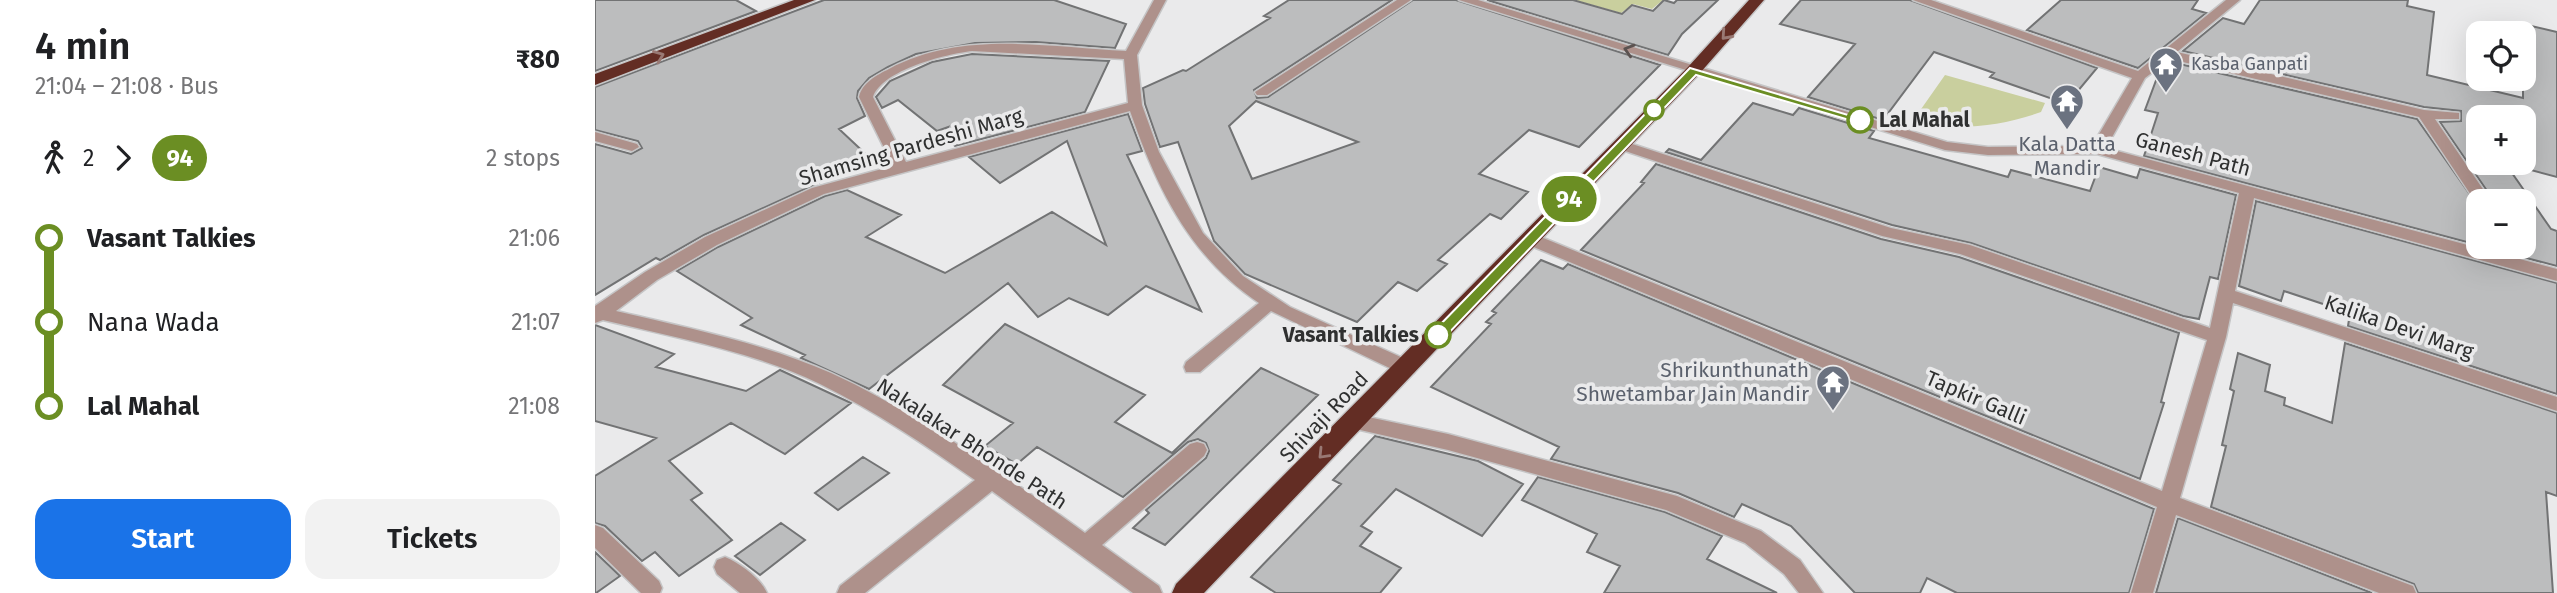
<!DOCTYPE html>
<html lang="en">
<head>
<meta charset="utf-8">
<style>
	:root { --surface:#fff; --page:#f2f2f2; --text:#202124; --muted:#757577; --accent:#1a73e8 }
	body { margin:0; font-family:"Fira Sans",sans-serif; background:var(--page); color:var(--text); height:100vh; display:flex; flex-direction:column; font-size:26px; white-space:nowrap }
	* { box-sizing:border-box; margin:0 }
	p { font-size:23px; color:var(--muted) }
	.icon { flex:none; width:38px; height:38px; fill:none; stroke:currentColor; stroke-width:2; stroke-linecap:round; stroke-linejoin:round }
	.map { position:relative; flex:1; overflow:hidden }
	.panel { display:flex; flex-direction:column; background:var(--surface); width:595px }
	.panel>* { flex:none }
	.badge { padding:0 14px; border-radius:23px; font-size:24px; line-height:46px }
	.tools { position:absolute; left:1871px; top:21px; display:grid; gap:14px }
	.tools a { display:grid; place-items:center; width:70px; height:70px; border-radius:14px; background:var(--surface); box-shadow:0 7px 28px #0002; font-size:35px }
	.map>.badge { position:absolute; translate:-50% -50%; box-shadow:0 0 0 4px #fff }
	.legs { display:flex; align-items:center; gap:10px; height:77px; padding:0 35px; font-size:23px }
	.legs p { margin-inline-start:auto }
	.overview { display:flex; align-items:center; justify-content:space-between; height:119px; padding:0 35px }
	h1 { font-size:38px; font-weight:600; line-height:52px }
	.cta { display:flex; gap:14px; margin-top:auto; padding:14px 35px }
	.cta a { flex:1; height:80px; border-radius:21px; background:var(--accent); color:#fff; font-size:28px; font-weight:600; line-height:80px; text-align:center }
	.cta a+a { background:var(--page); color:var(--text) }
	ul { padding:0 35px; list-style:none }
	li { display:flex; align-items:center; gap:24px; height:84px; font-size:26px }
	li i { display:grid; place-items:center; width:10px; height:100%; margin:0 9px; background:currentColor }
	li i::after { content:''; width:18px; height:18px; margin:-9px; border:5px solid; border-radius:50%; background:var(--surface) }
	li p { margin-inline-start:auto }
	li:first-child i { background:linear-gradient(#0000 50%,currentColor 0) }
	li:last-child i { background:linear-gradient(currentColor 50%,#0000 0) }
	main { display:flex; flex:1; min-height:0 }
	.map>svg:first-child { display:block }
	.green { fill:#c9cf9e }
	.building { fill:#bcbdbe; stroke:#727374; stroke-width:2; fill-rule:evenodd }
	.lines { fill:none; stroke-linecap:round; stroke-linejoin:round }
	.minor-casing { stroke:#c5c5c6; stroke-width:3 }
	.highway-casing { stroke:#c5c5c6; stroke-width:3 }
	.minor { fill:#ae918b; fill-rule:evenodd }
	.highway { fill:#632d24; fill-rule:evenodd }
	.oneway { stroke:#997974 }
	.oneway2 { stroke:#5b5250 }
	.line-1 { fill:#6b8e23; stroke:#fff; stroke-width:2 }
	.stop-1-dot { fill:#fff; stroke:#6b8e23; stroke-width:3.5 }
	.labels { text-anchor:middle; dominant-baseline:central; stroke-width:7; stroke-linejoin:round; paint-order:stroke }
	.far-worship-label { font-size:18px; fill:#5b616d; stroke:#eaeaeb; text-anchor:start }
	.stop-label { font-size:21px; font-weight:bold; fill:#2f3030; stroke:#eaeaeb; text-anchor:start }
	.worship-label { font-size:21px; fill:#5b616d; stroke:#eaeaeb }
	.street-label { font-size:21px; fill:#2f3030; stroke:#eaeaeb }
</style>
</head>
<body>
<main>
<section class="panel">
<div class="overview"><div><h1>4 min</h1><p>21:04 – 21:08 · Bus</p></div><b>₹80</b></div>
<div class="legs"><svg class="icon" aria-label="walk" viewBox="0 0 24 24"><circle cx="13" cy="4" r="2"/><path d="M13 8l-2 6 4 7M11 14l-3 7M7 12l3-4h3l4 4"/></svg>2<svg class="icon" aria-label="forward" viewBox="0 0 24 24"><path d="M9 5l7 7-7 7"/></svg><b class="badge" style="background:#6b8e23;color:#fff">94</b><p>2 stops</p></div>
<ul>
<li><i style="color:#6b8e23"></i><b>Vasant Talkies</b><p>21:06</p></li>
<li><i style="color:#6b8e23"></i><span>Nana Wada</span><p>21:07</p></li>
<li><i style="color:#6b8e23"></i><b>Lal Mahal</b><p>21:08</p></li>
</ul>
<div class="cta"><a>Start</a><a>Tickets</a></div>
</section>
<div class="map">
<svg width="1962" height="593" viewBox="0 0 1962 593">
	<rect width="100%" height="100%" fill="#eaeaeb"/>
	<path class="green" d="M980 0H1068L1057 9 1038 4 1026 13Z
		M1350 75 1450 103 1446 112C1404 127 1361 131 1317 122Z"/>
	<path class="building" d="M0 0H141L161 11 0 71Z
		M229 0H459L531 24 520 48 441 42 380 43 321 54 293 67 274 78 263 91 262 98 270 116 244 129 276 159 109 235 65 260 61 258 0 295V144L36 154 47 148 43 141 0 130V87Z
		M694 0H797L659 90 662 98 673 97 818 0H861L1065 65 984 147 934 130 884 174 933 192 906 219 895 214 843 260 852 264 822 291 803 282 762 322 650 274 619 241 583 142 565 147 550 104 548 88 588 70 591 71 675 18 669 16ZM661 101 763 142 657 179 634 126Z
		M892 0H978L1027 14 1037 5 1058 11 1069 0 1079 3 1082 0H1123L1087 34 1073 55Z
		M1206 0H1315L1502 68 1472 104 1395 77 1399 73 1339 52 1288 120 1213 97 1260 44 1185 24Z
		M1466 0H1603L1597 9 1611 13 1543 68 1432 30Z
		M1665 0H1813L1812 6 1839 12 1832 75 1928 98V24L1962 32V177L1910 163 1956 229 1962 231V266L1889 247H1928V201H1899L1845 122 1866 121V111L1829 107 1588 51 1628 18 1649 24ZM1883 117H1928V163H1883Z
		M377 54 514 61 490 112 360 146 348 136 353 127 342 131 303 100 287 108 281 97 295 81 337 62Z
		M1576 62 1822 119 1883 206V245L1549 156 1563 113 1550 110 1563 75 1560 74Z
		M1158 103 1198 115 1204 108 1279 131 1274 138 1413 177 1416 170 1495 191 1504 167 1542 178 1545 169 1641 195 1623 279 1615 277 1604 319 1588 316 1376 243 1297 225 1071 152 1074 149 1106 160Z
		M533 114 547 151 532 155 606 311 551 286 513 315 474 298 443 317 413 283 274 389 206 358 210 355 146 325 157 318 82 271 123 247 230 196 252 190 306 215 271 237 350 273 457 212 511 245 472 141 405 183 374 157Z
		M1061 164 1286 239 1364 257 1584 333 1566 402 1569 403 1545 479 986 250 1049 183 1046 182Z
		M1661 201 1962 283V394L1753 326 1755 313 1689 291 1686 301 1644 286Z
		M946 260 968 269 973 264 1559 509 1534 593H1362L1332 578 1325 593H1260L1196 526 1147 504 1139 517 1083 493 956 459 964 447 836 387 896 324 891 322 901 313 897 311Z
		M410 324 550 395 520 422 577 453 666 368 723 395 570 545 538 528 554 513 551 510 611 458 614 451 611 443 603 439 593 442 528 497 442 447 422 464 390 446 418 423 348 385Z
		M0 325 79 354 61 367 151 391 185 370 256 403 190 454 136 423 74 461 107 493 96 500 137 540 84 576 60 552 47 561 10 526 0 523V476L61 438 0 421Z
		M1750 343 1962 413V496L1951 492 1958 593H1823L1819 584 1616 507 1631 446 1627 445 1639 391 1635 389 1643 353 1675 365 1670 391 1690 398 1689 405 1737 423Z
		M780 436 883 461 928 484 887 536 801 489 766 526 777 532 765 546 806 568 785 593H681L656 577 746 484 738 480Z
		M268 457 294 473 243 510 220 493Z
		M943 477 1070 512 1127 536 1112 559 1182 593H1009L1025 566 992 552 1002 534 927 500Z
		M1583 518 1777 593H1561Z
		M186 523 210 540 165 575 140 556Z
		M0 552 25 576 1 593H0Z"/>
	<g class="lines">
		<g class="minor-casing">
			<path id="minor" d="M559 0H571L542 55 547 105 564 152 608 233 648 276 695 307 819 363 821 368 819 373H805L676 311 605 372H591L589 367 591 362 664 303C594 256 562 188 535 111L229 194 122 245 62 280 21 311C93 328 168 343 236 373 325 414 411 476 490 533L595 444 602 442 609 444 612 450 609 456 507 545 564 586 567 593H538L397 491 270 593H242L245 586 380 480C330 445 280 411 225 384 160 352 78 337 8 320L0 323V306L50 272 110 237 217 188 298 166 264 97C267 83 282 75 294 69 367 30 452 47 531 51ZM377 51 529 59 533 103 311 162 278 97C287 70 351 54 377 51Z
				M802 0H816L672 95H662L660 92Z
				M864 0H883L1352 142 1393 147 1497 146 1537 78 1318 0H1336L1543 71 1631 0H1645L1582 52 1829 110 1864 113V119H1840L1896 201H1883L1882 204 1824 117 1575 59 1550 78 1511 148 1962 269V281L1659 198 1640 291 1962 397V411L1638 303 1631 337 1585 498 1818 586 1821 593H1784L1581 515 1558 593H1536L1562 507 929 243 927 239 935 234 941 235 1567 491 1612 340 1365 254 1287 236 1021 148 1019 145 1026 141 1031 142 1296 228 1375 245 1615 328 1644 193 1502 154 1393 155 1350 150Z
				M0 132 42 144 44 147 37 151 0 141Z
				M759 414 853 434 1082 496 1166 531 1205 560 1228 593H1204L1189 574 1150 543 1071 510 853 450 752 427 749 422 752 417Z
				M0 525 8 528 64 581 67 588 65 593H46L0 548Z
				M130 557C145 563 166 579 172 593H145L122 574 119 567 122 560Z"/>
		</g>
		<g class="highway-casing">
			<path id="highway" d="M199 0H220L0 85V74Z
				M1154 0H1169L1105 73 609 593H577L581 584 1093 67Z"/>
		</g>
		<use href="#minor" class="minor"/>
		<use href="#highway" class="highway"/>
	</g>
	<defs><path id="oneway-chevron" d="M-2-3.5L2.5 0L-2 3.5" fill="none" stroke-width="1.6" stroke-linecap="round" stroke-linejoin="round" transform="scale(1.75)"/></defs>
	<g class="oneway">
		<use href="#oneway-chevron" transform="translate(1131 35) rotate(132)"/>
		<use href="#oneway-chevron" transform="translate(64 56) rotate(-21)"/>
		<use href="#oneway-chevron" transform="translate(728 454) rotate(134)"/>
	</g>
	<use class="oneway2" href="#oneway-chevron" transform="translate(1034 50) rotate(-163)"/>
	<path class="line-1" d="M1095 68 1270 120 1261 122 1101 75 848 339H838V332Z"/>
	<defs>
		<g id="temple-pin" transform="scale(1.75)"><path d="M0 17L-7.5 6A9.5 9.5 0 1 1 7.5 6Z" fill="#6b7280" stroke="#eaeaeb"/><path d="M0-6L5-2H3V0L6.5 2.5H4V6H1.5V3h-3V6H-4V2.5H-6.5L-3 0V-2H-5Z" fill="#fff"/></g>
	</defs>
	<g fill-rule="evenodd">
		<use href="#temple-pin" x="1571" y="64"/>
		<use href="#temple-pin" x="1472" y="101"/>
		<use href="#temple-pin" x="1238" y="382"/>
	</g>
	<g class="stop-1-dot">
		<circle cx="1059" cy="110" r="9"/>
		<circle cx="1265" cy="120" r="12"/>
		<circle cx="843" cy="335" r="12"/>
	</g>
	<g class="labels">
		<g class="far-worship-label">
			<text x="1596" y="64">Kasba Ganpati</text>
		</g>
		<g class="stop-label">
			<text x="1284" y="120">Lal Mahal</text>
			<text x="824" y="335" text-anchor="end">Vasant Talkies</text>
		</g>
		<g class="worship-label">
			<text x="1472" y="144">Kala Datta<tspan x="1472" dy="24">Mandir</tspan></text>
			<text x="1214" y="370" text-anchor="end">Shrikunthunath<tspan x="1214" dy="24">Shwetambar Jain Mandir</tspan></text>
		</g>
		<g class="street-label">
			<text transform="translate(316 147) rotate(-16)">Shamsing Pardeshi Marg</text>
			<text transform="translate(1598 154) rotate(15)">Ganesh Path</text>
			<text transform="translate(1804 327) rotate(19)">Kalika Devi Marg</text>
			<text transform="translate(1381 398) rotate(23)">Tapkir Galli</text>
			<text transform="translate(729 417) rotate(-46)">Shivaji Road</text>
			<text transform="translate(377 444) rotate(33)">Nakalakar Bhonde Path</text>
		</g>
	</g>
</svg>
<div class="tools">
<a><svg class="icon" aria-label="locate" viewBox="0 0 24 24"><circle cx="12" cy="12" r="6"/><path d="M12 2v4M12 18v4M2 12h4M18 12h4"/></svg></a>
<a>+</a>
<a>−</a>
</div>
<b class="badge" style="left:974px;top:199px;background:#6b8e23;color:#fff">94</b>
</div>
</main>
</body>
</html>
